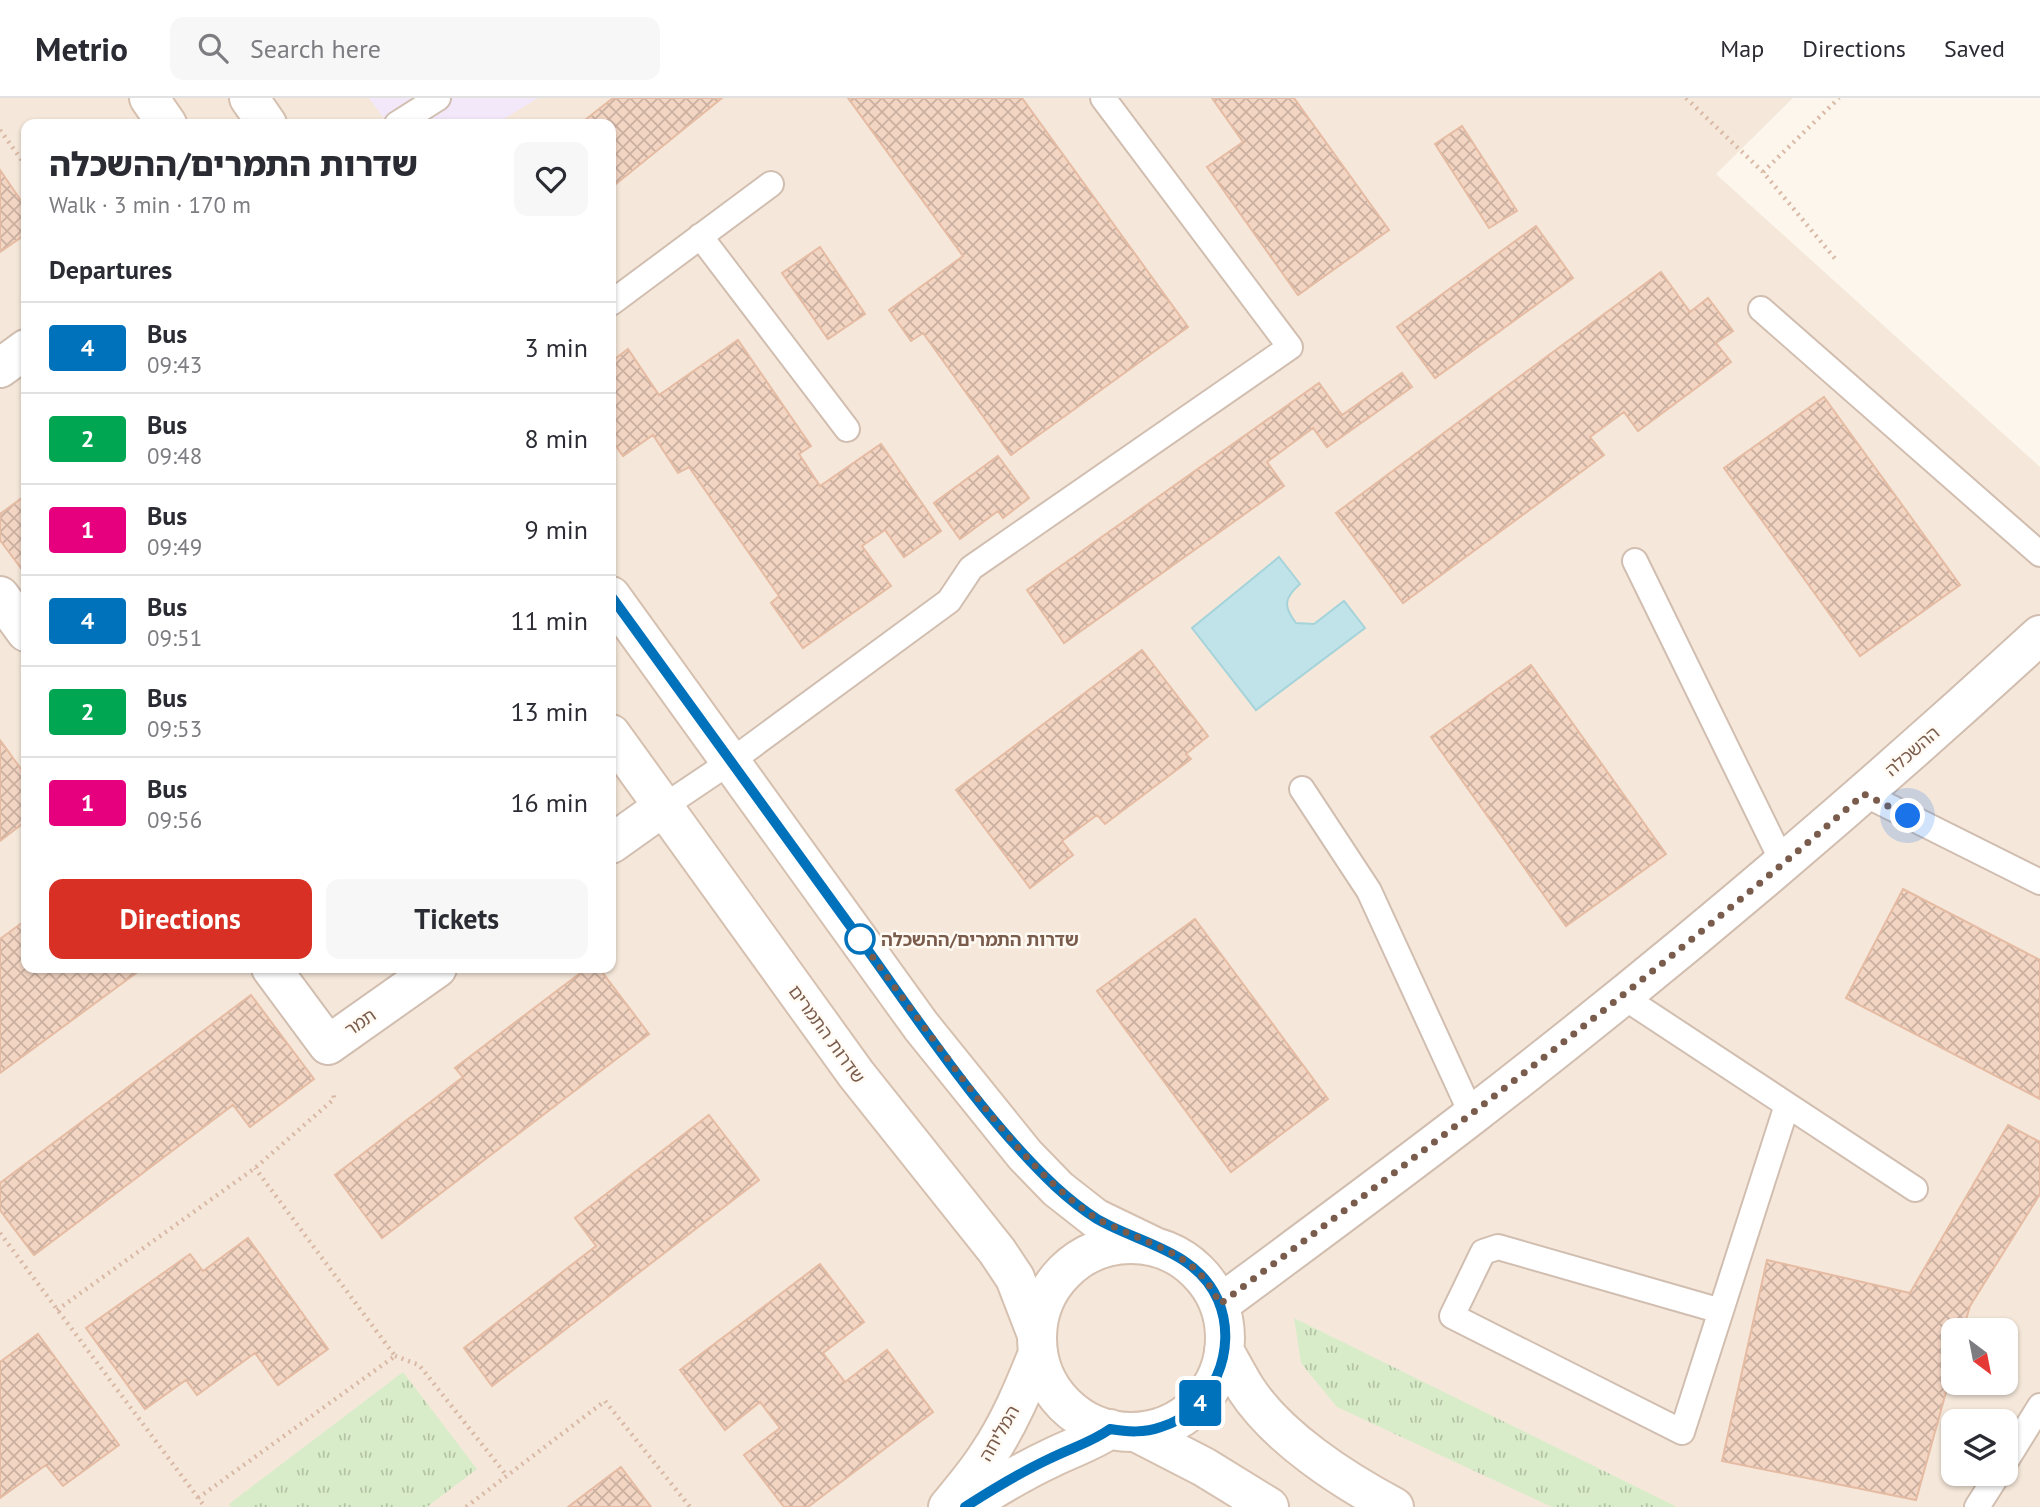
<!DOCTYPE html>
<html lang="en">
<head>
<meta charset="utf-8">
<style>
	:root { --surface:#fff; --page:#f7f7f7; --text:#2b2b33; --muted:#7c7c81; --line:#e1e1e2; --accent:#d93025 }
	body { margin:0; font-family:"PT Sans","Noto Sans Hebrew",sans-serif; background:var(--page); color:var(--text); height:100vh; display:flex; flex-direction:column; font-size:26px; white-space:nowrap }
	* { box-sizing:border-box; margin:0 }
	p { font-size:23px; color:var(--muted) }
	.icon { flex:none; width:38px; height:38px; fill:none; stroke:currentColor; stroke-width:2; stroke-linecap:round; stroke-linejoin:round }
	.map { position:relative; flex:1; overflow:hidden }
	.sheet { position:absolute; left:21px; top:21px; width:595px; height:854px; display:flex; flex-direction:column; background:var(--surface); border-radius:14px; box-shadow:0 2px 5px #0004 }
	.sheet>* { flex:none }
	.badge { padding:0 14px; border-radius:5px; font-size:24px; line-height:46px }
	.needle { width:46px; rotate:148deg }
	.tools { position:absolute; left:1941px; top:1220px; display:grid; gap:14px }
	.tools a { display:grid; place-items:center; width:77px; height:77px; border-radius:14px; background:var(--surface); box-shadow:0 2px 5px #0004; font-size:35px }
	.you { position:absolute; width:35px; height:35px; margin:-18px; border:5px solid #fff; border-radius:50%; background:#1a73e8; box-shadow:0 0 0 10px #1a73e833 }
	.map>.badge { position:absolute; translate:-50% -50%; box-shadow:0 0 0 4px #fff }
	h2 { padding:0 28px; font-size:26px; line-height:63px }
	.round { display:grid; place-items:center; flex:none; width:74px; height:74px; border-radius:14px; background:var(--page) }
	.summary { display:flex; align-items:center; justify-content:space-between; height:119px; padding:0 28px }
	h1 { font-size:33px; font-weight:800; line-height:52px }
	.button { display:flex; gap:14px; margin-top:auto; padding:14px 28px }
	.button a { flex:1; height:80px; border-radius:14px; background:var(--accent); color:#fff; font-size:28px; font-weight:800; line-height:80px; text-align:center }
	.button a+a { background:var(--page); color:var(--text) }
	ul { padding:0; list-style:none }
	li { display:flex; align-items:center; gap:21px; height:91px; padding:0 28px; border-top:2px solid var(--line) }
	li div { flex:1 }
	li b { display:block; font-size:26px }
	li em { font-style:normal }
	li .badge { min-width:77px; font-weight:700; text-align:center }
	header { display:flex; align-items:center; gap:42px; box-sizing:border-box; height:98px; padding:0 35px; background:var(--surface); border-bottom:2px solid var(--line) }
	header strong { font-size:33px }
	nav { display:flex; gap:38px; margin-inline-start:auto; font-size:24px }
	.search { width:490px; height:63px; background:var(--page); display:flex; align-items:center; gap:18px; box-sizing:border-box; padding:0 24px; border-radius:14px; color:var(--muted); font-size:26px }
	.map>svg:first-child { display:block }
	.residential { fill:#f5e8da; fill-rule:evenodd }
	.education { fill:#f3e8fa }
	.park { fill:url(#park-tufts) }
	.water { fill:#bfe3e8; stroke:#a5d3da; stroke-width:2 }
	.building { fill:url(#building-cross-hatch); stroke:#e6bba3; stroke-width:2 }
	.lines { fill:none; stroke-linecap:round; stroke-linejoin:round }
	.lane-casing { stroke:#d1beb0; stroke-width:28 }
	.street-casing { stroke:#d1beb0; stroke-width:42 }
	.secondary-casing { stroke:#d6c0b0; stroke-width:42 }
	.path { stroke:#d9b8a5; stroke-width:4.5; stroke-dasharray:2 5; stroke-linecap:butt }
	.lane { stroke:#fff; stroke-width:24 }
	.street { stroke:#fff; stroke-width:38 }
	.secondary { stroke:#fff; stroke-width:38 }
	.line-casing { stroke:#fff; stroke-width:16 }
	.line { stroke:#0072bc; stroke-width:10 }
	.walk { stroke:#7a5c4d; stroke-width:7; stroke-dasharray:0 12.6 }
	.stop-dot { fill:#fff; stroke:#0072bc; stroke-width:3.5 }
	.labels { text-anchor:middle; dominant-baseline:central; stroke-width:5; stroke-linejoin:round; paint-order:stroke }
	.street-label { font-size:18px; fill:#7a5c4d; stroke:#fffaf3 }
	.stop-label { font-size:18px; font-weight:bold; fill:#7a5c4d; stroke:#fffaf3; text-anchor:start }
</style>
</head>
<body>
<header>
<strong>Metrio</strong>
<div class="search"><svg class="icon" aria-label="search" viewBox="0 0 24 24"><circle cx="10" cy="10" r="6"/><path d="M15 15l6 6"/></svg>Search here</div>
<nav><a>Map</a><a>Directions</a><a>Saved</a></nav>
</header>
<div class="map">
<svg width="2040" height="1409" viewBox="0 0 2040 1409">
	<defs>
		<pattern id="park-tufts" width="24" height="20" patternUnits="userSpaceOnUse" patternTransform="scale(1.75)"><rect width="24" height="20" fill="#d8ecc9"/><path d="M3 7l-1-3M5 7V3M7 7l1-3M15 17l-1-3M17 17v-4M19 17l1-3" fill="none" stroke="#b4c2a5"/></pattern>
		<pattern id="building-cross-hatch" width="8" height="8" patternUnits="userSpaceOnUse" patternTransform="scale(1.75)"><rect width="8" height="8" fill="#f3d5c3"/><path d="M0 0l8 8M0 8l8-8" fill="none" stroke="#cab0a1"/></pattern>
	</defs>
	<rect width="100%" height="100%" fill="#fdf6ec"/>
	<path class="residential" d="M0 0H1793L1716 76 2040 369V1409H0ZM26 26H611V870H26ZM1953 1232H2006V1284H1953ZM1953 1323H2006V1376H1953Z"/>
	<path class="education" d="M369 0H538L496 26H388Z"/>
	<path class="park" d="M1294 1220 1677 1409H1552L1337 1309 1301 1265Z
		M403 1274 477 1371 427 1409H231L229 1406Z"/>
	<path class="water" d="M1279 459 1300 486C1284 500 1283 508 1296 525L1314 526 1344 503 1365 530 1256 612 1192 530Z"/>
	<path class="building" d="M613 0H722L611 90V26H580Z
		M848 0H1022L1188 229 1011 357 923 235 911 243 889 212 963 158Z
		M1212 0H1294L1389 132 1298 197 1207 69 1243 44Z
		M1462 28 1517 113 1489 130 1435 46Z
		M0 72 26 110V136L0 154Z
		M1536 128 1573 180 1435 280 1397 229Z
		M820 149 865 216 828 241 782 175Z
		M1661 174 1690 214 1708 200 1733 233 1716 245 1731 264 1638 333 1624 314 1590 339 1604 357 1403 505 1336 415Z
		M738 242 811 348 799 356 820 388 881 346 941 433 904 459 885 432 862 448 891 488 803 550 771 505 779 498 689 369 678 375 653 337 623 358 611 341V264L628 251 659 297Z
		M1402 275 1412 289 1327 349 1313 330 1267 364 1284 388 1064 545 1027 492 1319 285 1342 317Z
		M1824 299 1960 487 1860 558 1724 370Z
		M998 358 1029 400 1003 420 998 413 960 441 934 405Z
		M26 397V477L0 442V416Z
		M1142 552 1208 638 1186 656 1191 661 1105 726 1097 717 1062 743 1073 757 1030 790 956 692Z
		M1531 567 1666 756 1566 828 1431 639Z
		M0 642 26 678V723L0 743Z
		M1903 791 2040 862V1001L1846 900Z
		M1195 821 1328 1001 1231 1074 1097 893Z
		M26 822V870H143L0 975V841Z
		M587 870H599L649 936 382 1140 335 1077 463 979 455 970Z
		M251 897 314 981 250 1029 233 1007 34 1157 0 1112V1085Z
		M709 1017 759 1082 492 1288 464 1250 596 1148 575 1120Z
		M2008 1027 2040 1044V1096L1970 1208 1963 1232H1953V1269L1916 1402 1722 1363 1767 1162 1910 1195Z
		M248 1140 328 1251 278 1287 255 1255 197 1297 186 1282 145 1311 86 1230 190 1156 203 1173Z
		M820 1166 864 1224 823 1255 845 1284 887 1252 933 1314 808 1409H784L744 1357 780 1330 760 1304 725 1332 680 1272Z
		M38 1236 119 1347 63 1388 46 1367 0 1400V1264Z
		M621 1369 651 1409H568Z"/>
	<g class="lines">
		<g class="lane-casing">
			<path id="lane" d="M397 26 438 0
				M700 138 847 331
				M611 205 771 86
				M1761 211 2040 456
				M1635 463 1783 765
				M1302 691 1369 793 1472 1017
				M1864 696 2040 784
				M663 709 730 664 949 503 971 470 1290 249 1103 0
				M1622 898 1915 1091
				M1721 1213 1498 1149 1483 1154 1452 1218 1682 1334 1787 1007
				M2006 1363 2040 1308
				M1977 1409 1998 1376"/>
		</g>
		<g class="street-casing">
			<path id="street" d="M0 270 26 251
				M0 498 26 534
				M611 746 663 709
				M271 870 328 947 437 870
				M1220 1206C1304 1144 1388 1082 1471 1018 1668 866 1857 705 2040 537"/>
		</g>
		<g class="secondary-casing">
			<path id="secondary" d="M149 0 167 26
				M249 0 267 26
				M611 498 921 928 1025 1057 1058 1091 1095 1120 1153 1148
				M611 636 856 976 997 1153 1015 1180 1037 1237
				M1037 1240a94 94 0 1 1 188 0a94 94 0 1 1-188 0Z
				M1224 1252C1231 1265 1238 1278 1246 1291 1278 1340 1343 1382 1394 1409
				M1136 1334 1204 1369 1269 1409
				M948 1409C962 1392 976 1376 988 1357 1009 1326 1024 1290 1038 1255
				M965 1409C993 1391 1021 1374 1051 1360 1071 1350 1091 1344 1110 1331"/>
		</g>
		<path class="path" d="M1686 0 1763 74 1837 163
			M0 32 26 68
			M1763 74 1839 0
			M0 1135 205 1409
			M57 1212 255 1070 334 1001 333 993
			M395 1258 419 1267 507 1378
			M198 1400 395 1258 255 1070
			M466 1409 605 1303 690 1409"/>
		<use href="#lane" class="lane"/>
		<use href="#street" class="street"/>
		<use href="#secondary" class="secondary"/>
	</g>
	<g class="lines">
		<g class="line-casing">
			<path id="line" d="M611 498C693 612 776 726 859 840 919 923 981 1018 1056 1089 1068 1100 1083 1112 1097 1121 1140 1146 1196 1152 1218 1202 1239 1251 1213 1313 1161 1329 1144 1335 1128 1334 1110 1331 1092 1344 1071 1350 1051 1360 1021 1374 993 1391 965 1409"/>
		</g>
		<use href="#line" class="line"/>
		<path class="walk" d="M860 841 855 835C891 884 926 932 962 980 1001 1031 1041 1082 1093 1118 1100 1123 1109 1127 1117 1130 1162 1152 1197 1157 1220 1206 1439 1042 1657 877 1864 696L1908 718"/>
	</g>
	<circle class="stop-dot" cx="860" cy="841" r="14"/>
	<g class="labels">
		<g class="street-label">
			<text transform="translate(1912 653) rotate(-41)">ההשכלה</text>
			<text transform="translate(360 924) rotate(-35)">תמר</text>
			<text transform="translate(827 936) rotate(54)">שדרות התמרים</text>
			<text transform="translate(999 1335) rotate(-60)">המליחה</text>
		</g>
		<g class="stop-label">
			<text x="881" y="841">שדרות התמרים/ההשכלה</text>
		</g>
	</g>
</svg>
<div class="tools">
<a><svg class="needle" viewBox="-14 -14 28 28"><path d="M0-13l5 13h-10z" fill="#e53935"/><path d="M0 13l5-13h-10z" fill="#7c7c81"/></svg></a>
<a><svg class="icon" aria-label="layers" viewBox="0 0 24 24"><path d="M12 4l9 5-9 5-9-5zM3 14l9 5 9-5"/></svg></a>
</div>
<div class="you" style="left:1908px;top:718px"></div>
<b class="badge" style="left:1200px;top:1305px;background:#0072bc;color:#fff">4</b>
<section class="sheet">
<div class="summary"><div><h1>שדרות התמרים/ההשכלה</h1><p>Walk · 3 min · 170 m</p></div><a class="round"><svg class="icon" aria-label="heart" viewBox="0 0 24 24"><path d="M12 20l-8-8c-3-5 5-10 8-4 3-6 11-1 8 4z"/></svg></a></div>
<h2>Departures</h2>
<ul>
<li><span class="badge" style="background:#0072bc;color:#fff">4</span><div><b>Bus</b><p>09:43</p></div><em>3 min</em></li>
<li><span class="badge" style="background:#00a651;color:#fff">2</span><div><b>Bus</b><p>09:48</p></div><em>8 min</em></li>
<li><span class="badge" style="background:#e6007e;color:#fff">1</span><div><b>Bus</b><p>09:49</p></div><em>9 min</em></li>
<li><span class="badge" style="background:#0072bc;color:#fff">4</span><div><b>Bus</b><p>09:51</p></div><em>11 min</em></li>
<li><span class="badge" style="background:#00a651;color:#fff">2</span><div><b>Bus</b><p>09:53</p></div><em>13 min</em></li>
<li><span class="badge" style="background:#e6007e;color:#fff">1</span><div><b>Bus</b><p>09:56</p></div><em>16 min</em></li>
</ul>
<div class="button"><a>Directions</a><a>Tickets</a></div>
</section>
</div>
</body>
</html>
